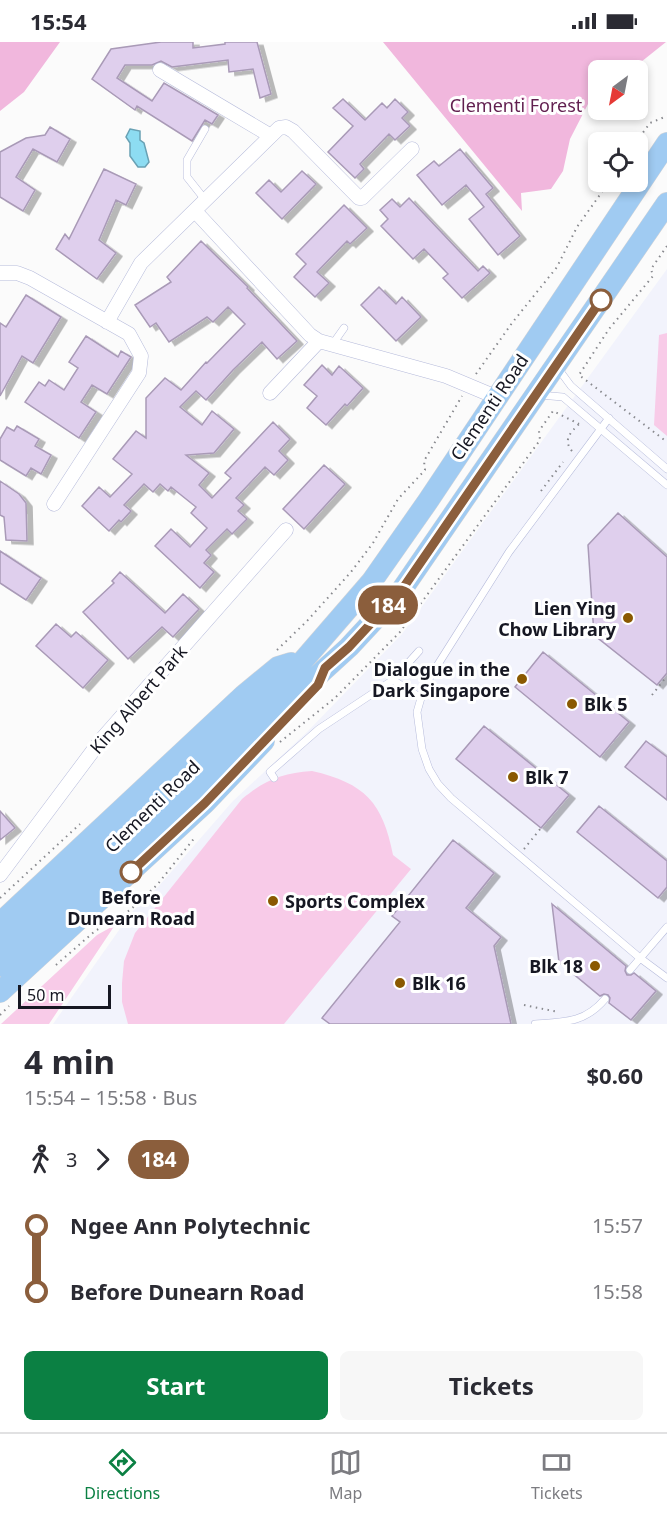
<!DOCTYPE html>
<html lang="en">
<head>
<meta charset="utf-8">
<style>
	:root { --surface:#fff; --page:#f7f7f7; --text:#2b2b33; --muted:#7c7c81; --line:#e1e1e2; --accent:#0b8043 }
	body { margin:0; font-family:"Noto Sans",sans-serif; background:var(--page); color:var(--text); height:100vh; display:flex; flex-direction:column; font-size:22px; white-space:nowrap }
	* { box-sizing:border-box; margin:0 }
	p { font-size:20px; color:var(--muted) }
	.icon { flex:none; width:33px; height:33px; fill:none; stroke:currentColor; stroke-width:2; stroke-linecap:round; stroke-linejoin:round }
	.map { position:relative; height:982px; overflow:hidden }
	.drawer { display:flex; flex-direction:column; background:var(--surface); flex:1 }
	.drawer>* { flex:none }
	.badge { padding:0 12px; border-radius:20px; font-size:21px; line-height:39px }
	.needle { width:39px; rotate:212deg }
	.tools { position:absolute; left:588px; top:18px; display:grid; gap:12px }
	.tools a { display:grid; place-items:center; width:60px; height:60px; border-radius:9px; background:var(--surface); box-shadow:0 3px 9px #0003; font-size:30px }
	.scale { position:absolute; left:18px; bottom:15px; width:93px; box-sizing:border-box; padding-left:6px; border:3px solid #161722; border-top:0; font-size:16px; line-height:21px; white-space:nowrap; color:#161722; -webkit-text-stroke:4px #fff; paint-order:stroke }
	.map>.badge { position:absolute; translate:-50% -50%; box-shadow:0 0 0 3px #fff }
	.legs { display:flex; align-items:center; gap:9px; height:66px; padding:0 24px; font-size:20px }
	.legs p { margin-inline-start:auto }
	.headline { display:flex; align-items:center; justify-content:space-between; height:102px; padding:0 24px }
	h1 { font-size:33px; font-weight:700; line-height:45px }
	.action { display:flex; gap:12px; margin-top:auto; padding:12px 24px }
	.action a { flex:1; height:69px; border-radius:9px; background:var(--accent); color:#fff; font-size:24px; font-weight:700; line-height:69px; text-align:center }
	.action a+a { background:var(--page); color:var(--text) }
	ul { padding:0 24px; list-style:none }
	li { display:flex; align-items:center; gap:21px; height:66px; font-size:22px }
	li i { display:grid; place-items:center; width:9px; height:100%; margin:0 8px; background:currentColor }
	li i::after { content:''; width:15px; height:15px; margin:-8px; border:4px solid; border-radius:50%; background:var(--surface) }
	li p { margin-inline-start:auto }
	li:first-child i { background:linear-gradient(#0000 50%,currentColor 0) }
	li:last-child i { background:linear-gradient(currentColor 50%,#0000 0) }
	.status { display:flex; justify-content:space-between; align-items:center; height:42px; padding:0 30px; background:var(--surface); direction:ltr }
	.status svg { height:16px; fill:currentColor }
	.tabs { display:flex; justify-content:space-around; align-items:center; height:84px; border-top:2px solid var(--line); background:var(--surface); font-size:16px; color:var(--muted) }
	.tabs a { display:grid; justify-items:center; gap:3px }
	.tabs .active { color:var(--accent) }
	.map>svg:first-child { display:block }
	.built { fill:#f2f3fc }
	.green { fill:#f8cbe8 }
	.forest { fill:#f1b7dd }
	.water { fill:#8ddcf2; stroke:#69a1b4; stroke-width:1.5 }
	.building { fill:#dfcfed; stroke:#a99ab7; stroke-width:1.5; filter:url(#shadow) }
	.lines { fill:none; stroke-linecap:round; stroke-linejoin:round }
	.lane-casing { stroke:#b6bbdb; stroke-width:8 }
	.street-casing { stroke:#b6bbdb; stroke-width:15 }
	.primary-casing { stroke:#d5d5d7; stroke-width:22 }
	.path { stroke:#88898e; stroke-width:2; stroke-dasharray:1.5 4.5; stroke-linecap:butt }
	.lane { stroke:#fff; stroke-width:7 }
	.street { stroke:#fff; stroke-width:14 }
	.primary { stroke:#a0cbf2; stroke-width:21 }
	.line-1-casing { stroke:#fff; stroke-width:14 }
	.line-1 { stroke:#8b5e3c; stroke-width:9 }
	.stop-1-dot { fill:#fff; stroke:#8b5e3c; stroke-width:3 }
	.poi-dot { fill:#8a5901; stroke:#fff; stroke-width:2 }
	.labels { text-anchor:middle; dominant-baseline:central; stroke-width:6; stroke-linejoin:round; paint-order:stroke }
	.park-label { font-size:18px; fill:#611f4f; stroke:#fff }
	.street-label { font-size:18px; fill:#161722; stroke:#fff }
	.poi-label { font-size:18px; font-weight:bold; fill:#161722; stroke:#fff; text-anchor:start }
	.stop-label { font-size:18px; font-weight:bold; fill:#161722; stroke:#fff }
</style>
</head>
<body>
<div class="status"><b>15:54</b><svg viewBox="0 0 49 12"><path d="M0 12V9h3v3zM5 12V6h3v6zM10 12V3h3v9zM15 12V0h3v12zM26 1h20v11H26zM47 4h2v5h-2z"/></svg></div>
<div class="map">
<svg width="667" height="982" viewBox="0 0 667 982">
	<defs>
		<filter id="shadow"><feDropShadow dx="6" dy="3.5" stdDeviation="0" flood-color="#0004"/></filter>
	</defs>
	<rect width="100%" height="100%" fill="#fbfbfb"/>
	<path class="built" d="M667 227V982H53L131 871 158 845 232 760 307 690 402 592Z"/>
	<path class="green" d="M667 291V394L654 383 659 293Z
		M312 729C365 741 383 761 393 813L411 827 284 982H128L122 960V941L124 919 135 891 242 757C265 738 282 731 312 729Z
		M115 883 49 982H1L97 893Z"/>
	<path class="forest" d="M0 0H60L24 50 0 69Z
		M383 0H666L631 28H598V54L588 62 570 97 563 129 551 147 521 151 522 169Z"/>
	<path class="water" d="M130 87 140 89V98L144 101 149 120 145 125H138L130 114V101L126 95Z"/>
	<path class="building" d="M161 0H193V6L225 2V0H257L271 52 260 56 253 27 229 30 228 18 172 25 161 19 152 23H125L117 36 152 59 164 41 218 73 212 82 205 78 192 99 137 64 135 68 92 37 111 7Z
		M343 57 365 78 382 61 387 66 395 57 408 70 402 76 410 84 395 98 389 92 360 122 364 127 355 136 328 110 353 84 333 66Z
		M50 85 70 97 57 120 33 107 16 135 35 148 23 169 0 155V110L26 96 45 93Z
		M460 107 493 146 486 152 520 194 498 213 469 177 484 165 466 143 442 163 417 133 434 119 439 124Z
		M104 127 136 142 126 163 116 158 99 198 116 211 97 237 56 207 65 192 69 197Z
		M302 129 316 142 282 177 256 151 269 138 281 150Z
		M409 156 478 229 483 224 490 231 462 256 443 236 448 232 424 207 413 217 381 184 388 177 380 168 392 157 400 165Z
		M344 163 367 186 350 202 347 199 317 230 329 241 315 255 294 235 306 222 296 212Z
		M201 199 248 245 247 246 297 299 277 317 262 300 233 328 206 358 196 349 180 365 202 383 212 369 234 387 214 411 186 413 209 431 199 443 212 456 231 436 225 431 273 380 290 397 279 409 288 418 274 433 265 425 236 456 244 463 238 469 247 477 232 492 227 487 206 508 211 513 204 521 214 530 200 546 155 504 171 487 190 505 207 486 191 471 196 465 171 445 168 449 160 442 153 450 144 442 124 463 131 469 121 480 119 478 109 489 82 464 99 445 110 455 132 432 113 417 136 389 146 396V356L165 336 181 348 206 320 207 321 245 282 228 265 213 280 207 275 169 300 156 281 150 285 135 263 171 240 167 235Z
		M379 245 396 262 402 255 421 275 396 299 361 263Z
		M26 253 61 275 33 321 22 314 0 354V281L6 285Z
		M86 294 118 315 121 309 131 315 107 352 92 343 81 360 96 370 79 396 25 360 39 340 45 344 49 338 64 348 78 326 69 320Z
		M322 323 332 333 339 324 363 346 347 364 345 362 326 383 307 366 317 354 304 343Z
		M17 384 39 397 35 404 51 413 41 432 31 426 26 434 0 418V397L7 385 14 389Z
		M324 423 345 442 304 487 283 467Z
		M0 439 19 452 26 461 27 499 6 498 4 475 0 473Z
		M618 471 667 515V631L657 643 594 593 588 503Z
		M0 509 41 536 26 558 0 541Z
		M120 530 165 571 183 552 199 567 173 595 162 585 128 617 83 570 114 541 112 539Z
		M56 582 71 595 76 590 108 618 83 646 36 604Z
		M543 610 629 680 600 715 515 645Z
		M484 684 569 753 541 786 456 717Z
		M646 699 667 715V758L625 725Z
		M599 764 667 819V845L658 856 577 790Z
		M0 769 15 786 0 798Z
		M453 798 494 831 466 866 501 895 494 904 511 982H330L322 976 400 880 392 874Z
		M552 862 626 924 625 929 627 933H631L634 931 656 949 631 978 609 961 610 956 608 953 604 952 600 954 559 920Z"/>
	<g class="lines">
		<g class="lane-casing">
			<path id="lane" d="M205 87 187 118V135L206 159
				M332 303 344 286
				M557 325 571 344 667 427
				M539 353 563 355 667 443
				M609 376 509 510 430 635 421 656 417 670 422 707 429 727 438 742 451 756 640 916 667 936
				M393 638 421 656
				M274 736 270 730 319 687 393 638 419 609
				M630 928 667 885
				M535 982C564 980 585 981 605 957"/>
		</g>
		<g class="street-casing">
			<path id="street" d="M160 28 271 94
				M195 169 310 293 319 299 446 334 496 355
				M0 231H17L30 236 129 292 141 314 139 331 54 462
				M107 280 141 221 279 86 286 85 293 89 359 156H362L412 107
				M270 351 319 299
				M0 833 101 698 286 488"/>
		</g>
		<g class="primary-casing">
			<path id="primary" d="M0 881 244 653 278 625 291 621
				M0 903 107 809 270 652 301 621 372 539 428 459 667 101
				M0 924 349 605 401 549 667 161
				M0 950 205 761 264 699"/>
		</g>
		<path class="path" d="M636 100 650 81 667 74
			M667 204 651 227 653 234 609 287 579 333 667 400
			M476 332 512 281 557 225 577 185 609 140
			M572 409C563 398 570 391 579 382
			M541 449 563 420
			M277 608 307 579 351 530 373 501 398 457 425 428 424 419 462 354
			M652 653 667 634
			M280 700 335 656 400 590 540 398 539 389 553 369 579 382
			M524 807 541 786
			M0 856 80 782
			M56 923 95 889 130 868 157 843 196 794
			M524 963 558 970
			M0 973 9 964"/>
		<use href="#lane" class="lane"/>
		<use href="#street" class="street"/>
		<use href="#primary" class="primary"/>
	</g>
	<g class="lines">
		<g class="line-1-casing">
			<path id="line-1" d="M131 830 205 761 318 643 325 626 349 605 401 549 601 258"/>
		</g>
		<use href="#line-1" class="line-1"/>
	</g>
	<g class="stop-1-dot">
		<circle cx="601" cy="258" r="10"/>
		<circle cx="131" cy="830" r="10"/>
	</g>
	<g class="poi-dot">
		<circle cx="628" cy="576" r="6"/>
		<circle cx="522" cy="637" r="6"/>
		<circle cx="572" cy="662" r="6"/>
		<circle cx="513" cy="735" r="6"/>
		<circle cx="273" cy="859" r="6"/>
		<circle cx="595" cy="924" r="6"/>
		<circle cx="400" cy="941" r="6"/>
	</g>
	<g class="labels">
		<g class="park-label">
			<text x="516" y="63">Clementi Forest</text>
		</g>
		<g class="street-label">
			<text transform="translate(489 365) rotate(-56)">Clementi Road</text>
			<text transform="translate(138 657) rotate(-49)">King Albert Park</text>
			<text transform="translate(152 764) rotate(-44)">Clementi Road</text>
		</g>
		<g class="poi-label">
			<text x="616" y="566" text-anchor="end">Lien Ying<tspan x="616" dy="21">Chow Library</tspan></text>
			<text x="510" y="627" text-anchor="end">Dialogue in the<tspan x="510" dy="21">Dark Singapore</tspan></text>
			<text x="584" y="662">Blk 5</text>
			<text x="525" y="735">Blk 7</text>
			<text x="285" y="859">Sports Complex</text>
			<text x="583" y="924" text-anchor="end">Blk 18</text>
			<text x="412" y="941">Blk 16</text>
		</g>
		<g class="stop-label">
			<text x="131" y="855">Before<tspan x="131" dy="21">Dunearn Road</tspan></text>
		</g>
	</g>
</svg>
<div class="tools">
<a><svg class="needle" viewBox="-14 -14 28 28"><path d="M0-13l5 13h-10z" fill="#e53935"/><path d="M0 13l5-13h-10z" fill="#7c7c81"/></svg></a>
<a><svg class="icon" aria-label="locate" viewBox="0 0 24 24"><circle cx="12" cy="12" r="6"/><path d="M12 2v4M12 18v4M2 12h4M18 12h4"/></svg></a>
</div>
<div class="scale">50 m</div>
<b class="badge" style="left:388px;top:563px;background:#8b5e3c;color:#fff">184</b>
</div>
<section class="drawer">
<div class="headline"><div><h1>4 min</h1><p>15:54 – 15:58 · Bus</p></div><b>$0.60</b></div>
<div class="legs"><svg class="icon" aria-label="walk" viewBox="0 0 24 24"><circle cx="13" cy="4" r="2"/><path d="M13 8l-2 6 4 7M11 14l-3 7M7 12l3-4h3l4 4"/></svg>3<svg class="icon" aria-label="forward" viewBox="0 0 24 24"><path d="M9 5l7 7-7 7"/></svg><b class="badge" style="background:#8b5e3c;color:#fff">184</b></div>
<ul>
<li><i style="color:#8b5e3c"></i><b>Ngee Ann Polytechnic</b><p>15:57</p></li>
<li><i style="color:#8b5e3c"></i><b>Before Dunearn Road</b><p>15:58</p></li>
</ul>
<div class="action"><a>Start</a><a>Tickets</a></div>
</section>
<nav class="tabs">
<a class="active"><svg class="icon" aria-label="directions" viewBox="0 0 24 24"><path d="M12 3l9 9-9 9-9-9zM9 14v-3h6M13 9l2 2-2 2"/></svg>Directions</a>
<a><svg class="icon" aria-label="map" viewBox="0 0 24 24"><path d="M3 6l6-2 6 2 6-2v14l-6 2-6-2-6 2zM9 4v14M15 6v14"/></svg>Map</a>
<a><svg class="icon" aria-label="tickets" viewBox="0 0 24 24"><path d="M3 7h18v10H3zM15 7v10"/></svg>Tickets</a>
</nav>
</body>
</html>
